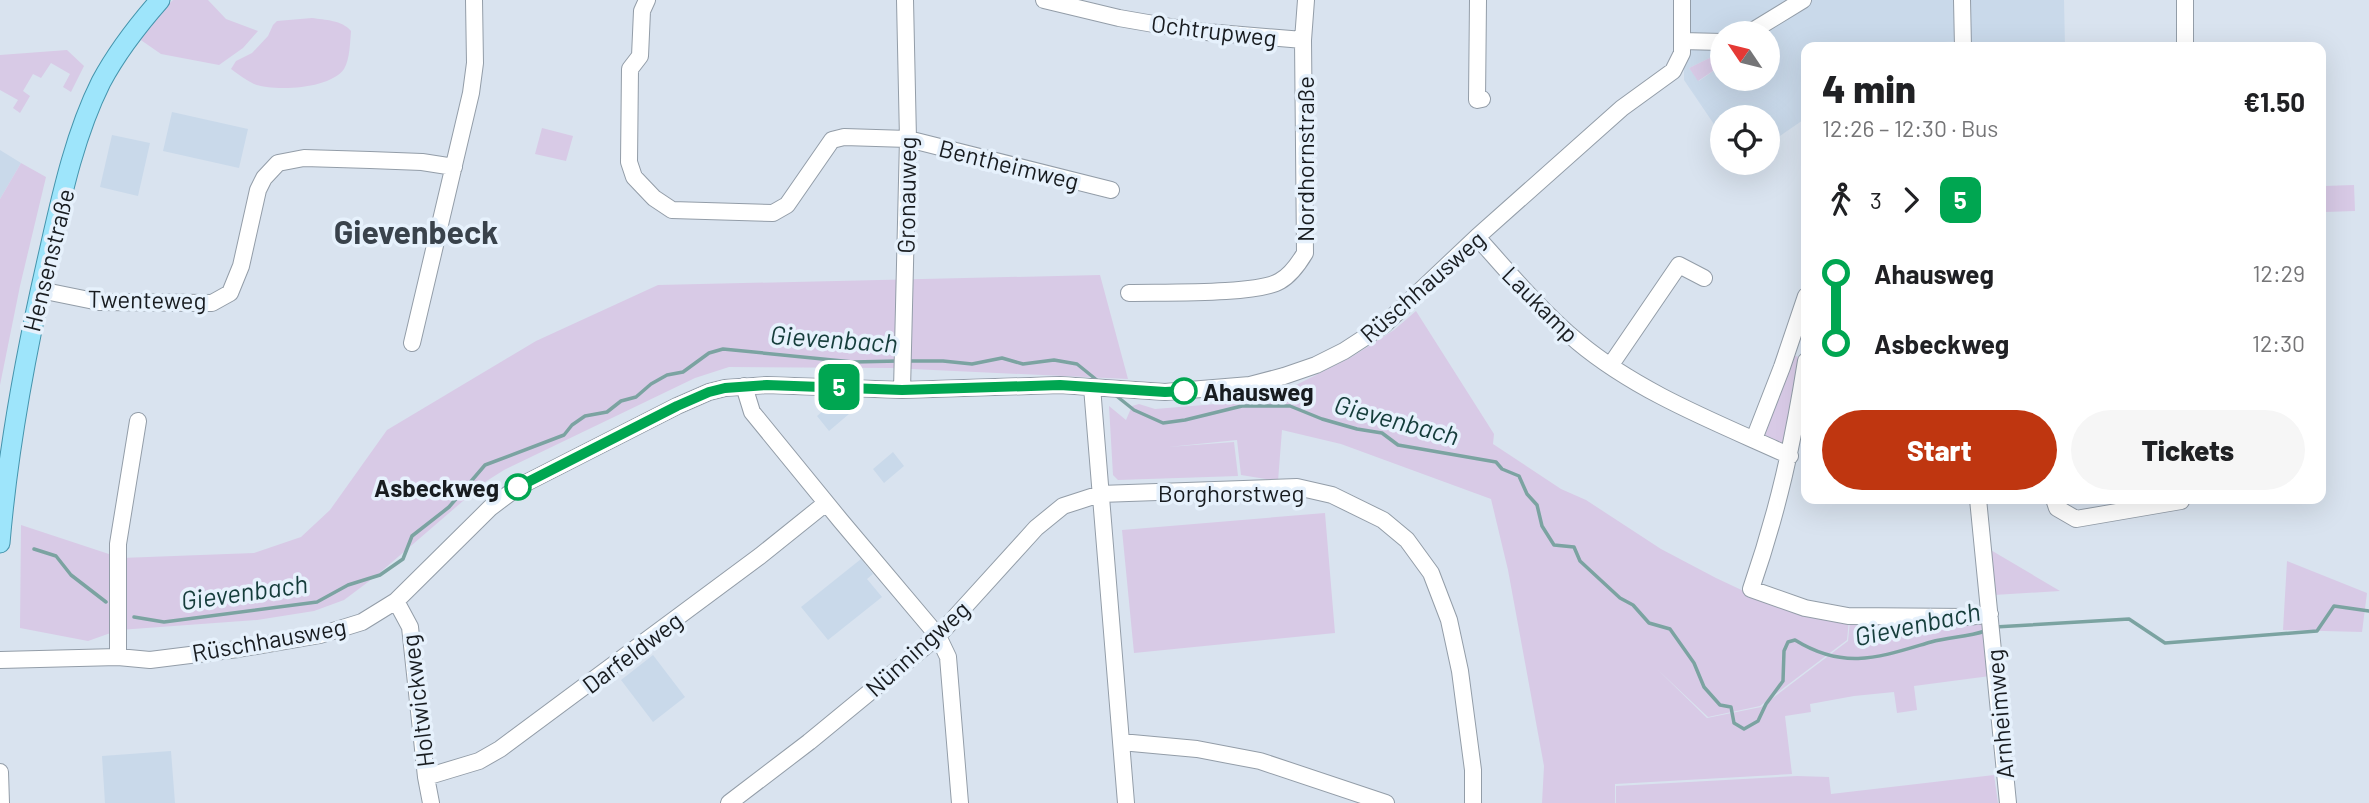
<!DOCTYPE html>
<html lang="en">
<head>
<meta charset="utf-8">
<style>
	:root { --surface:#fff; --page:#f6f6f6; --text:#202124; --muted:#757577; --accent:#bf3610 }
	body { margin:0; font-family:Barlow,sans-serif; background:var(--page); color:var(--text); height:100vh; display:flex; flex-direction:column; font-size:26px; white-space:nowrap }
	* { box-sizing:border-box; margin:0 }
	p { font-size:23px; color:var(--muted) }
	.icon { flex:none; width:38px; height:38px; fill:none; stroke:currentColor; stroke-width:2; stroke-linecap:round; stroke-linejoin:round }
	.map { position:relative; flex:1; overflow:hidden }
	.sheet { position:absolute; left:1801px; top:42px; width:525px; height:462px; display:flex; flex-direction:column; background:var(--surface); border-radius:14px; box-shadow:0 7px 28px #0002 }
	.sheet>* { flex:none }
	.badge { padding:0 14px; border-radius:10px; font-size:24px; line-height:46px }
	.needle { width:46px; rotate:305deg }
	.tools { position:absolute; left:1710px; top:21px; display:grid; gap:14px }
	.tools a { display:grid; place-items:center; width:70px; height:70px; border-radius:50%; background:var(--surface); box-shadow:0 7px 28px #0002; font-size:35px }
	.map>.badge { position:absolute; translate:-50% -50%; box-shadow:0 0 0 4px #fff }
	.legs { display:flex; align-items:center; gap:10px; height:77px; padding:0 21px; font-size:23px }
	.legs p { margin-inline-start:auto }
	.overview { display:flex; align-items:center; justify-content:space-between; height:119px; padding:0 21px }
	h1 { font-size:38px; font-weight:800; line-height:52px }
	.primary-button { display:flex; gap:14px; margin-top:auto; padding:14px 21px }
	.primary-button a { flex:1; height:80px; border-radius:42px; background:var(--accent); color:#fff; font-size:28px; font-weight:800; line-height:80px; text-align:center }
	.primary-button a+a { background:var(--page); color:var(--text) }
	ul { padding:0 21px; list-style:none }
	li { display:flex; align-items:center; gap:24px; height:70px; font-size:26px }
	li i { display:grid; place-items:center; width:10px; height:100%; margin:0 9px; background:currentColor }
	li i::after { content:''; width:18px; height:18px; margin:-9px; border:5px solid; border-radius:50%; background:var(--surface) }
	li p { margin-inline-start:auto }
	li:first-child i { background:linear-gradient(#0000 50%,currentColor 0) }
	li:last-child i { background:linear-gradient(currentColor 50%,#0000 0) }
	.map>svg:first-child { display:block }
	.built { fill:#c9d9ea; fill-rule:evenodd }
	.green { fill:#d8cae6 }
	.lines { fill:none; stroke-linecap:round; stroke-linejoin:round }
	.stream { stroke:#7ba3a1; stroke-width:3.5 }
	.minor-casing { stroke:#939da8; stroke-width:18 }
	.major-casing { stroke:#4594ac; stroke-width:21 }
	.minor { stroke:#fff; stroke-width:16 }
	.major { stroke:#9ee5fb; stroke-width:19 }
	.line-1-casing { stroke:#fff; stroke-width:16 }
	.line-1 { stroke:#00a651; stroke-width:10 }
	.stop-1-dot { fill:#fff; stroke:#00a651; stroke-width:3.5 }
	.labels { text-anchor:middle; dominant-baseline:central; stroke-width:7; stroke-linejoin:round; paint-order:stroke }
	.street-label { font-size:24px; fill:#181c20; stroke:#e6f1fc }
	.stop-label { font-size:24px; font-weight:bold; fill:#181c20; stroke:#e6f1fc; text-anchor:start }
	.water-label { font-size:26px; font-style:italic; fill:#153d3b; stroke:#e6f1fc }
	.district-label { font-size:32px; font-weight:bold; fill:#39424b; stroke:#e6f1fc }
</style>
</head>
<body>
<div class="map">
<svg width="2369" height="803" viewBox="0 0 2369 803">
	<rect width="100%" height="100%" fill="#d9e3ef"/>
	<path class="built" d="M1684 0H2064L2065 47H1972L1971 41 1915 43 1909 47H1806V118L1768 144V117H1722V136L1684 80ZM1722 33H1768V79H1722V65L1699 81 1689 68 1722 52Z
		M172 112 248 129 239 168 163 151Z
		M112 135 150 143 138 196 100 187Z
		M0 150 21 163 0 199Z
		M844 393 856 408 829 431 817 416Z
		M893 452 904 466 884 483 873 469Z
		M861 559 873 574 867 579 882 597 828 640 801 607Z
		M653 655 685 697 653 722 621 680Z
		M171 751 175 803H105L102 756Z"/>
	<path class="green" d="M173 0H208L226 19 258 31 243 48 219 65 161 54 135 36Z
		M312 18C325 20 342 20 351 31 350 42 350 59 344 69 330 89 275 92 254 84 246 80 238 74 231 69L236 61 252 53 268 36 273 25 277 21Z
		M67 50 84 66 71 92 63 87 70 74 51 63 41 78 33 74 23 91 30 96 20 113 13 108 18 100 0 90V55Z
		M1722 52V65L1698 81 1689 68Z
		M542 128 573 136 566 161 535 154Z
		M21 163 46 177 20 286 0 385V199Z
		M2354 185 2355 211 2325 212 2324 186Z
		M1100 275 1128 379 891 368 729 367 695 378 504 470 485 482 376 576 344 600 314 611 257 620 119 630 88 641 20 628 21 525 121 558 254 553 301 537 330 510 387 430 536 341 658 285Z
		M1416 311 1494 434 1493 444 1561 489 1586 500 1661 549 1716 578 1750 594 1849 620 1847 640 1760 706 1708 717 1657 669 1707 718 1761 707 1848 641 1850 620 1984 613 1990 676 1914 686 1917 710 1897 713 1894 692 1854 696 1810 704 1811 712 1785 716 1792 774 1615 784V803H1542L1544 766 1508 570 1491 499 1341 444 1282 430 1278 481 1241 475 1237 440 1168 447 1234 442 1238 476 1118 480 1113 475 1109 406 1126 420 1132 406 1139 404 1155 409 1216 404 1284 391 1350 358 1394 330Z
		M1791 355 1799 357 1782 447 1760 438Z
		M1325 513 1335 633 1134 653 1122 530Z
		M1989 549 2060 591 1994 595Z
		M2287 561 2367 593 2362 632 2283 630Z
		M1994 775 1998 803H1616V786L1797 776 1829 777 1831 794Z"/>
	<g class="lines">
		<path class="stream" d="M907 361H943L972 364 1002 358 1023 364 1054 360 1077 364 1098 381
			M1114 394 1134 410 1163 423 1185 420 1242 406H1290L1322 419 1357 429 1382 433 1398 445 1496 462 1502 469 1519 476 1527 494 1537 505 1542 526 1554 545 1574 547 1580 561 1620 598 1633 605 1649 623 1670 629 1694 663 1704 687 1720 705 1731 707 1734 723 1744 729 1758 721 1766 704 1783 681 1784 651 1788 642 1795 640C1845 671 1880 657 1931 642 1949 637 1968 637 1985 631
			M34 549 56 556 71 575 106 602
			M134 617 164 622 317 602 348 585 380 575 403 559 412 536 449 507 485 465 564 435 572 425 585 416 607 412 621 401 636 397 651 384 667 375 683 372 709 353 723 349 853 362 899 361
			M1995 627 2129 619 2165 643 2317 631 2334 606 2369 611"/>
		<g class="minor-casing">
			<path id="minor" d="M647 0 642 11 640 56 630 69 629 162 634 177 654 198 672 210 773 213 787 205 832 140 844 137 908 139 1111 190
				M1044 0 1119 18 1194 31 1303 40
				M1478 0 1477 100 1482 99
				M1962 0 1963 47
				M2185 0V47
				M1749 33 1803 0
				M1682 41 1722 42
				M1477 237C1509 273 1541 311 1578 342 1639 393 1718 423 1790 456
				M40 290 99 302 212 303 230 293 241 266 258 190 264 178 278 163 304 158 370 160 422 162 454 167
				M1129 293C1160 292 1257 295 1280 281 1291 275 1299 263 1305 253L1303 40 1306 0
				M412 343 471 93 475 63 474 0
				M1806 361C1793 443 1778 511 1751 589L1805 608 1848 616 1968 617 1990 614
				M1610 366 1679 265 1704 278
				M744 386 752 412 841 521 938 636 948 657 960 803
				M1092 387 1126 803
				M902 390 908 139 905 0
				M1754 439 1782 367 1806 296
				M1978 499 2008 803
				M2054 499 2057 508 2076 519 2181 501 2182 499
				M396 601 410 627 426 777 431 803
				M118 657V544L138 421
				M0 660 118 657 150 660 238 649 320 635 362 622 396 601 490 508 518 487 677 406 709 392 725 388 767 385 902 390 1060 385 1165 392 1250 385 1284 376 1316 365 1344 351 1384 325 1477 237 1622 108 1673 71 1682 53V0
				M1121 742 1197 749 1260 761 1386 803
				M0 772 1 803
				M426 777 479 761 500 749 760 556 826 503
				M729 803 809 742 938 636 1036 528 1063 506 1100 494 1297 487 1332 495 1383 520 1407 540 1431 573 1449 620 1460 671 1473 770V803"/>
		</g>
		<g class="major-casing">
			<path id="major" d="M0 543C8 449 25 357 46 265 60 204 73 138 101 82 117 52 138 25 160 0"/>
		</g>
		<use href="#minor" class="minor"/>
		<use href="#major" class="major"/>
	</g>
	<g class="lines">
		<g class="line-1-casing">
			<path id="line-1" d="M518 487 677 406 709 392 725 388 767 385 902 390 1060 385 1165 392 1184 391"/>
		</g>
		<use href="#line-1" class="line-1"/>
	</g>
	<g class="stop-1-dot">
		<circle cx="1184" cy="391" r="12"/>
		<circle cx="518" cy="487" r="12"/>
	</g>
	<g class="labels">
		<g class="street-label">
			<text transform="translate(1214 30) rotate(7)">Ochtrupweg</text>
			<text transform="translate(1304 159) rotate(-90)">Nordhornstraße</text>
			<text transform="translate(1009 164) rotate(14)">Bentheimweg</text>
			<text transform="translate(906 195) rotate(-89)">Gronauweg</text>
			<text transform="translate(48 260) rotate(-76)">Hensenstraße</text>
			<text transform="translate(1422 286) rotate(-41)">Rüschhausweg</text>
			<text transform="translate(147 299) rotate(1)">Twenteweg</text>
			<text transform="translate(1541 304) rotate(45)">Laukamp</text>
			<text x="1231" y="492">Borghorstweg</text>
			<text transform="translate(269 639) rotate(-10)">Rüschhausweg</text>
			<text transform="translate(917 648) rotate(-42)">Nünningweg</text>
			<text transform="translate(632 652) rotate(-37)">Darfeldweg</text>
			<text transform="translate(417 701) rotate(-97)">Holtwickweg</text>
			<text transform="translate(1999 714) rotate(-95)">Arnheimweg</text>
		</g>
		<g class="stop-label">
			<text x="1203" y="391">Ahausweg</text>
			<text x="499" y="487" text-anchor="end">Asbeckweg</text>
		</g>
		<g class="water-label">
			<text transform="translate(834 338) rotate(4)">Gievenbach</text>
			<text transform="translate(1397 419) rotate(15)">Gievenbach</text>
			<text transform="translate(244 591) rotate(-8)">Gievenbach</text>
			<text transform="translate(1917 623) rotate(-12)">Gievenbach</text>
		</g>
		<g class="district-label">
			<text x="416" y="231">Gievenbeck</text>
		</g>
	</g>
</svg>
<div class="tools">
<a><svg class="needle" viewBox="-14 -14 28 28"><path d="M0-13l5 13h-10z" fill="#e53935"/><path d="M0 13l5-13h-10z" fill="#757577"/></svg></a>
<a><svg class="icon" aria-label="locate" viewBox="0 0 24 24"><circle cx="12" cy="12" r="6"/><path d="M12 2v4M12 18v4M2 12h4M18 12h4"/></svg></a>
</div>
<b class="badge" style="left:839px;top:387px;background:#00a651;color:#fff">5</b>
<section class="sheet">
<div class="overview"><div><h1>4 min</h1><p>12:26 – 12:30 · Bus</p></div><b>€1.50</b></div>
<div class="legs"><svg class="icon" aria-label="walk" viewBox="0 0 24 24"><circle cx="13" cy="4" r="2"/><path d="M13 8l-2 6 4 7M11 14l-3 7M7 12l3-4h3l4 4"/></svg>3<svg class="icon" aria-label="forward" viewBox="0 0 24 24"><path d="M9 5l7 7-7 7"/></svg><b class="badge" style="background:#00a651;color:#fff">5</b></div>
<ul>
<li><i style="color:#00a651"></i><b>Ahausweg</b><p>12:29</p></li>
<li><i style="color:#00a651"></i><b>Asbeckweg</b><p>12:30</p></li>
</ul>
<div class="primary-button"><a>Start</a><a>Tickets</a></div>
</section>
</div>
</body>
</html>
